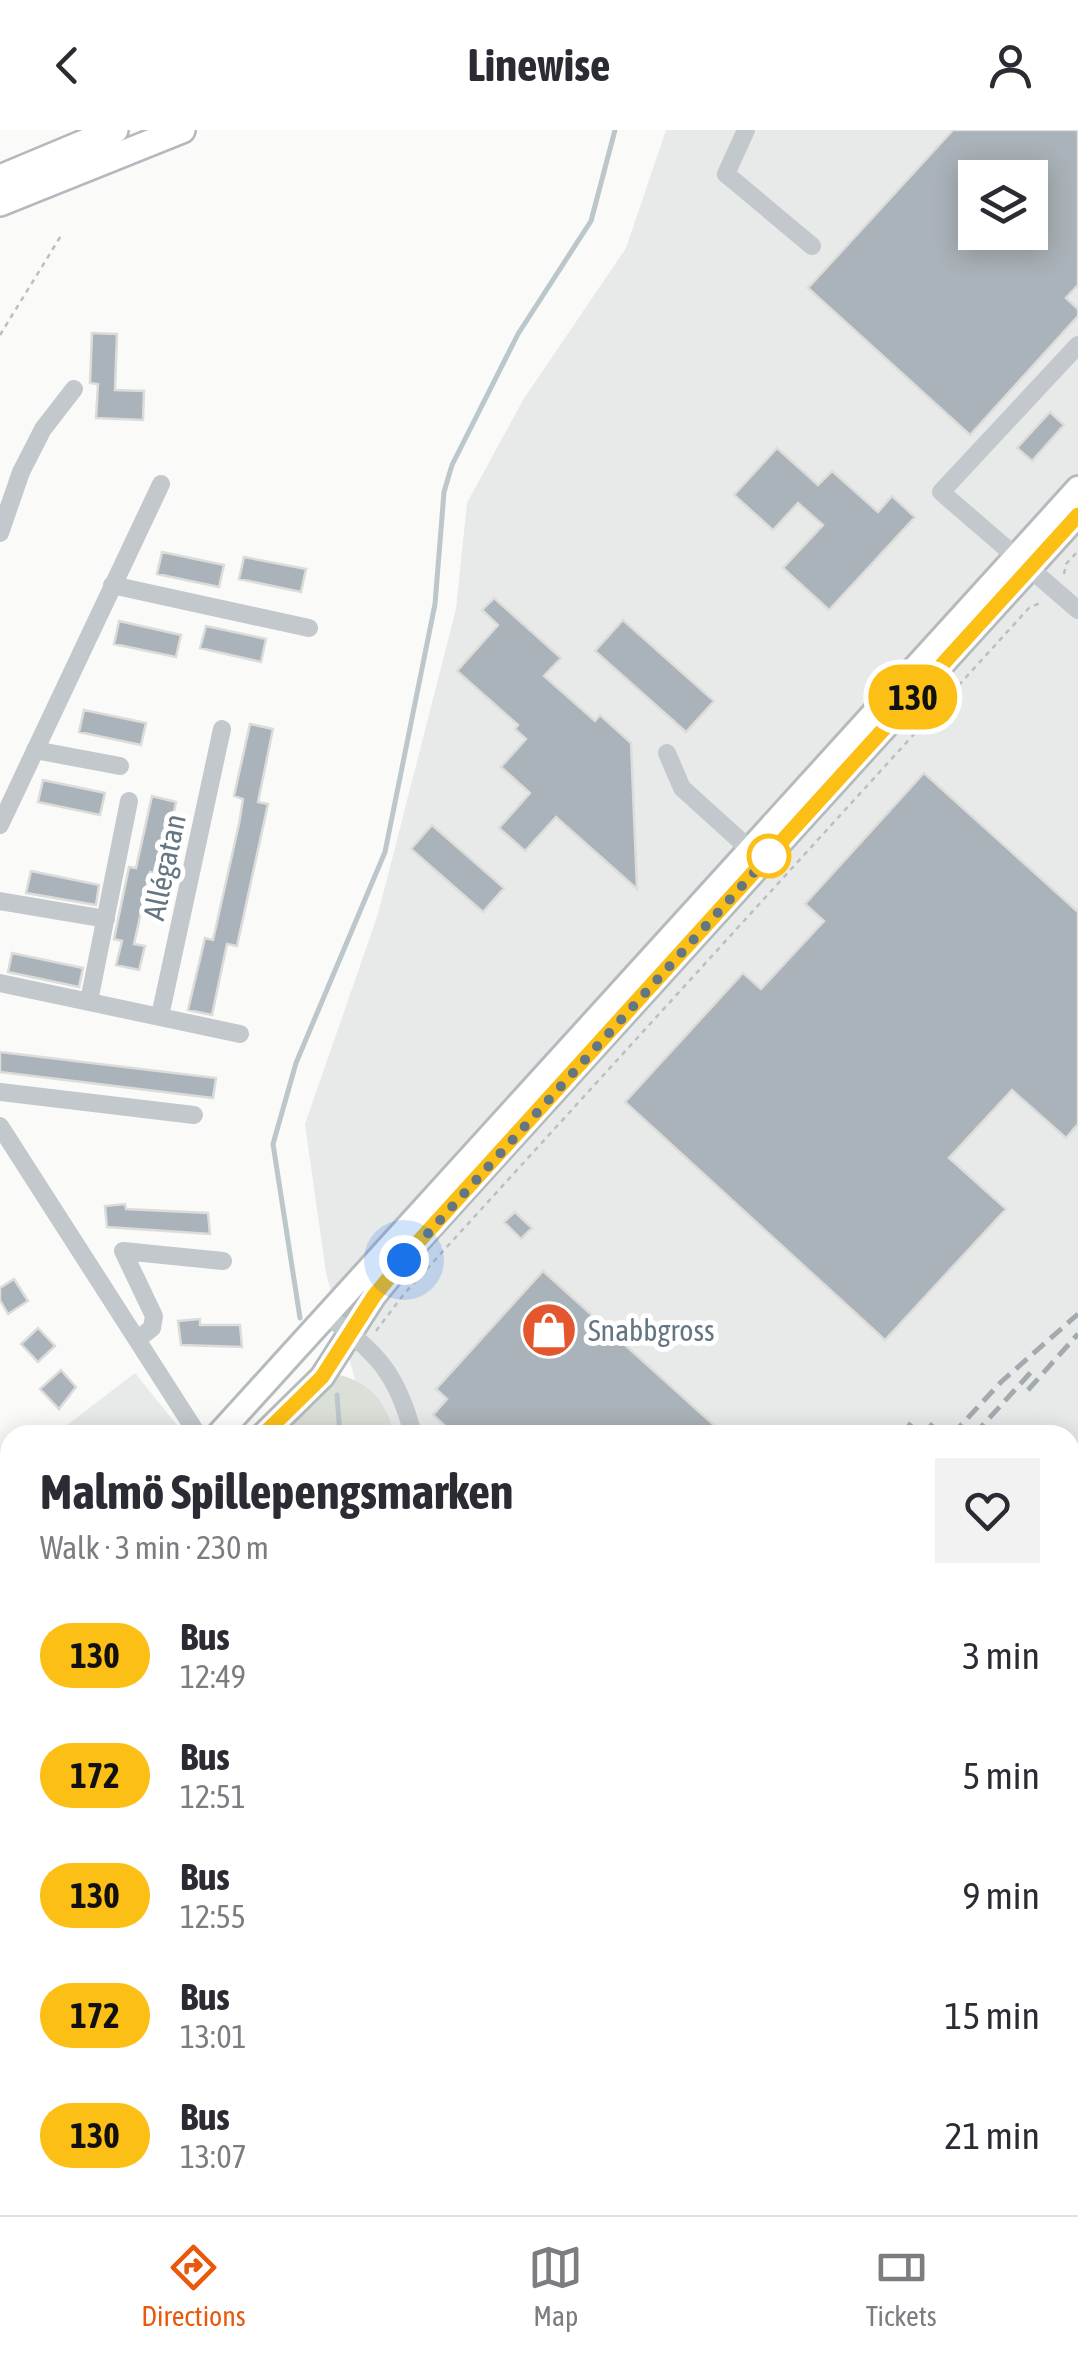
<!DOCTYPE html>
<html lang="en">
<head>
<meta charset="utf-8">
<style>
	:root { --surface:#fff; --page:#f2f2f3; --text:#2b2b33; --muted:#7c7c81; --line:#e1e1e2; --accent:#ea580c }
	body { margin:0; font-family:"Asap Condensed",sans-serif; background:var(--page); color:var(--text); height:100vh; display:flex; flex-direction:column; font-size:38px; white-space:nowrap }
	* { box-sizing:border-box; margin:0 }
	p { font-size:32px; color:var(--muted) }
	.icon { flex:none; width:55px; height:55px; fill:none; stroke:currentColor; stroke-width:2; stroke-linecap:round; stroke-linejoin:round }
	.map { position:relative; flex:1; overflow:hidden }
	.side { position:absolute; left:0px; top:1295px; width:1080px; height:790px; display:flex; flex-direction:column; background:var(--surface); border-radius:30px 30px 0 0; box-shadow:0 5px 25px #0003 }
	.side>* { flex:none }
	.badge { padding:0 20px; border-radius:32px; font-size:35px; line-height:65px }
	.fabs { position:absolute; left:958px; top:30px; display:grid; gap:20px }
	.fabs a { display:grid; place-items:center; width:90px; height:90px; border-radius:0px; background:var(--surface); box-shadow:0 5px 25px #0003; font-size:50px }
	.you { position:absolute; width:50px; height:50px; margin:-25px; border:8px solid #fff; border-radius:50%; background:#1a73e8; box-shadow:0 0 0 15px #1a73e833 }
	.map>.badge { position:absolute; translate:-50% -50%; box-shadow:0 0 0 5px #fff }
	.round { display:grid; place-items:center; flex:none; width:105px; height:105px; border-radius:0px; background:var(--page) }
	.headline { display:flex; align-items:center; justify-content:space-between; height:170px; padding:0 40px }
	h1 { font-size:48px; font-weight:700; line-height:75px }
	ul { padding:0; list-style:none }
	li { display:flex; align-items:center; gap:30px; height:120px; padding:0 40px }
	li div { flex:1 }
	li b { display:block; font-size:38px }
	li em { font-style:normal }
	li .badge { min-width:110px; font-weight:700; text-align:center }
	header { display:flex; justify-content:space-between; align-items:center; height:130px; padding:0 40px; background:var(--surface); font-size:45px; font-weight:700 }
	.tab-bar { display:flex; justify-content:space-around; align-items:center; height:140px; border-top:2px solid var(--line); background:var(--surface); font-size:28px; color:var(--muted) }
	.tab-bar a { display:grid; justify-items:center; gap:5px }
	.tab-bar .on { color:var(--accent) }
	.map>svg:first-child { display:block }
	.built { fill:#e8e9e9; fill-rule:evenodd }
	.green { fill:#dadfd7 }
	.lines { fill:none; stroke-linecap:round; stroke-linejoin:round }
	.stream { stroke:#bbc7cb; stroke-width:5 }
	.building { fill:#aab3b9; stroke:#dcdcda; stroke-width:2.5; fill-rule:evenodd }
	.major-casing { stroke:#b5babe; stroke-width:28 }
	.highway-casing { stroke:#b4b9bd; stroke-width:30 }
	.path { stroke:#bbbfc2; stroke-width:2.5; stroke-dasharray:5 5; stroke-linecap:butt }
	.minor { stroke:#c3c8cc; stroke-width:18 }
	.major { stroke:#fff; stroke-width:22 }
	.highway { stroke:#fff; stroke-width:25 }
	.rail { stroke:#a2aab0; stroke-width:5; stroke-dasharray:15 8; stroke-linecap:butt }
	.line-casing { stroke:#fff; stroke-width:22 }
	.line { stroke:#fbbf15; stroke-width:15 }
	.walk { stroke:#657683; stroke-width:10; stroke-dasharray:0 18 }
	.stop-dot { fill:#fff; stroke:#fbbf15; stroke-width:5 }
	.labels { text-anchor:middle; dominant-baseline:central; stroke-width:10; stroke-linejoin:round; paint-order:stroke }
	.street-label { font-size:30px; fill:#657683; stroke:#fff }
	.poi-label { font-size:30px; fill:#657683; stroke:#fff; text-anchor:start }
</style>
</head>
<body>
<header><svg class="icon" aria-label="back" viewBox="0 0 24 24"><path d="M15 5l-7 7 7 7"/></svg>Linewise<svg class="icon" aria-label="person" viewBox="0 0 24 24"><circle cx="12" cy="8" r="4"/><path d="M4 21q1-7 8-7t8 7"/></svg></header>
<div class="map">
<svg width="1078" height="2085" viewBox="0 0 1078 2085">
	<rect width="100%" height="100%" fill="#fafaf8"/>
	<path class="built" d="M666 0H1078V2085H866L855 2075H1070V1305H370L326 1143 305 994 378 784 456 479 467 373 523 270 626 118ZM975 48H1030V102H975Z
		M135 1243 185 1305H54Z
		M10 1989V2075H512L499 2085H0V1997Z"/>
	<path class="green" d="M339 1245C370 1252 388 1274 394 1305H271Z
		M10 1555V1984L0 1991V1565Z"/>
	<g class="lines">
		<path class="stream" d="M300 1188 273 1014 296 933 385 722 435 474 444 362 452 335 518 204 591 91 615 0
			M337 1265 340 1305
			M853 2075 865 2085"/>
	</g>
	<path class="building" d="M953 0H1078V155L1066 168 1078 179V186L970 305 808 158ZM975 48H1030V102H975Z
		M92 203 117 204 115 260 144 261 143 290 96 288 98 254 90 253Z
		M1050 282 1064 295 1032 331 1017 318Z
		M777 318 818 355 832 341 878 382 892 366 915 387 829 480 783 438 823 395 798 373 773 400 734 365Z
		M162 422 224 435 219 457 157 444Z
		M244 427 306 439 301 462 239 449Z
		M494 468 561 528 544 546 595 591 600 585 631 613 637 759 556 687 525 721 499 698 530 663 501 637 526 609 515 599 518 595 457 541 498 495 482 480Z
		M623 490 714 571 686 602 595 521Z
		M119 491 181 505 176 527 114 514Z
		M206 496 266 509 261 532 200 518Z
		M84 580 146 593 141 615 79 602Z
		M250 594 273 599 258 672 268 674 237 816 227 814 212 885 188 880 205 808 213 810 239 694 243 669 234 666Z
		M924 643 1078 782V994L1066 1008 1012 960 949 1028 1006 1079 885 1210 625 972 743 843 761 859 824 791 805 774Z
		M43 650 105 663 100 685 38 672Z
		M152 666 176 672 161 744 150 742 134 814 145 816 139 840 116 835 122 811 114 809 129 737 136 738Z
		M432 695 504 758 483 782 411 719Z
		M31 741 99 755 96 775 26 763Z
		M12 823 83 838 79 857 8 842Z
		M0 922 216 948 213 968 0 942Z
		M125 1074 126 1079 208 1083 210 1104 107 1097 105 1076Z
		M515 1082 532 1098 521 1109 504 1092Z
		M543 1141 725 1305H455L433 1285 447 1269 436 1259Z
		M14 1149 28 1171 8 1184 0 1170V1158Z
		M200 1189V1195H240L242 1217 181 1215 178 1191Z
		M38 1198 55 1216 38 1232 21 1214Z
		M61 1240 76 1257 59 1279 40 1259Z"/>
	<g class="lines">
		<g class="major-casing">
			<path id="major" d="M218 1305 1078 358
				M263 1305 322 1247 374 1166 420 1109 1078 385
				M0 1530 10 1520
				M0 1557 10 1547"/>
		</g>
		<g class="highway-casing">
			<path id="highway" d="M0 48 115 0
				M0 73 182 0"/>
		</g>
		<path class="path" d="M0 205 62 104
			M1064 444 1066 434 1078 421
			M376 1201 404 1164 1029 478 1040 473
			M0 1604 10 1587"/>
		<path class="minor" d="M746 0 726 44 812 116
			M1078 215 941 362 1078 480
			M0 403 21 342 43 299 74 259
			M112 455 309 498
			M35 620 120 636
			M667 623 682 658 756 725
			M0 695 161 354
			M0 771 106 789
			M0 853 240 904
			M89 871 129 671
			M160 886 222 599
			M0 962 194 985
			M0 996 198 1305
			M123 1121 154 1186 152 1198 138 1209
			M123 1121 223 1131
			M326 1185C376 1221 398 1244 413 1305
			M1070 1759 1078 1752
			M0 1994 10 1987
			M678 2085 691 2075
			M732 2085 737 2075"/>
		<use href="#major" class="major"/>
		<use href="#highway" class="highway"/>
		<path class="rail" d="M1028 1260 1078 1204
			M903 1305 911 1293
			M923 1305 935 1291
			M952 1305 1001 1252 1078 1184
			M974 1305 1031 1242
			M1070 1658 1078 1652
			M1070 1690 1078 1682
			M1070 1732 1078 1726
			M235 2085 249 2075
			M444 2085 448 2075
			M541 2085 553 2075
			M586 2085 599 2075
			M629 2085 642 2075"/>
	</g>
	<g class="lines">
		<g class="line-casing">
			<path id="line" d="M263 1305 322 1247 374 1166 420 1110 1078 385"/>
		</g>
		<use href="#line" class="line"/>
		<path class="walk" d="M404 1130 769 726"/>
	</g>
	<defs>
		<g id="shop-disc" transform="scale(2.875)"><circle r="9.5" fill="#e4572e" stroke="#fff"/><path d="M-5-2.5h2.3a2.7 3.5 0 0 1 5.4 0H5L5.5 6h-11ZM-1.5-2.5h3a1.5 2.3 0 0 0-3 0Z" fill="#fff"/></g>
	</defs>
	<g fill-rule="evenodd">
		<use href="#shop-disc" x="549" y="1200"/>
	</g>
	<circle class="stop-dot" cx="769" cy="726" r="20"/>
	<g class="labels">
		<g class="street-label">
			<text transform="translate(164 737) rotate(-78)">Allégatan</text>
		</g>
		<g class="poi-label">
			<text x="588" y="1200">Snabbgross</text>
		</g>
	</g>
</svg>
<div class="fabs">
<a><svg class="icon" aria-label="layers" viewBox="0 0 24 24"><path d="M12 4l9 5-9 5-9-5zM3 14l9 5 9-5"/></svg></a>
</div>
<div class="you" style="left:404px;top:1130px"></div>
<b class="badge" style="left:913px;top:567px;background:#fbbf15;color:#111">130</b>
<section class="side">
<div class="headline"><div><h1>Malmö Spillepengsmarken</h1><p>Walk · 3 min · 230 m</p></div><a class="round"><svg class="icon" aria-label="heart" viewBox="0 0 24 24"><path d="M12 20l-8-8c-3-5 5-10 8-4 3-6 11-1 8 4z"/></svg></a></div>
<ul>
<li><span class="badge" style="background:#fbbf15;color:#111">130</span><div><b>Bus</b><p>12:49</p></div><em>3 min</em></li>
<li><span class="badge" style="background:#fbbf15;color:#111">172</span><div><b>Bus</b><p>12:51</p></div><em>5 min</em></li>
<li><span class="badge" style="background:#fbbf15;color:#111">130</span><div><b>Bus</b><p>12:55</p></div><em>9 min</em></li>
<li><span class="badge" style="background:#fbbf15;color:#111">172</span><div><b>Bus</b><p>13:01</p></div><em>15 min</em></li>
<li><span class="badge" style="background:#fbbf15;color:#111">130</span><div><b>Bus</b><p>13:07</p></div><em>21 min</em></li>
</ul>
</section>
</div>
<nav class="tab-bar">
<a class="on"><svg class="icon" aria-label="directions" viewBox="0 0 24 24"><path d="M12 3l9 9-9 9-9-9zM9 14v-3h6M13 9l2 2-2 2"/></svg>Directions</a>
<a><svg class="icon" aria-label="map" viewBox="0 0 24 24"><path d="M3 6l6-2 6 2 6-2v14l-6 2-6-2-6 2zM9 4v14M15 6v14"/></svg>Map</a>
<a><svg class="icon" aria-label="tickets" viewBox="0 0 24 24"><path d="M3 7h18v10H3zM15 7v10"/></svg>Tickets</a>
</nav>
</body>
</html>
